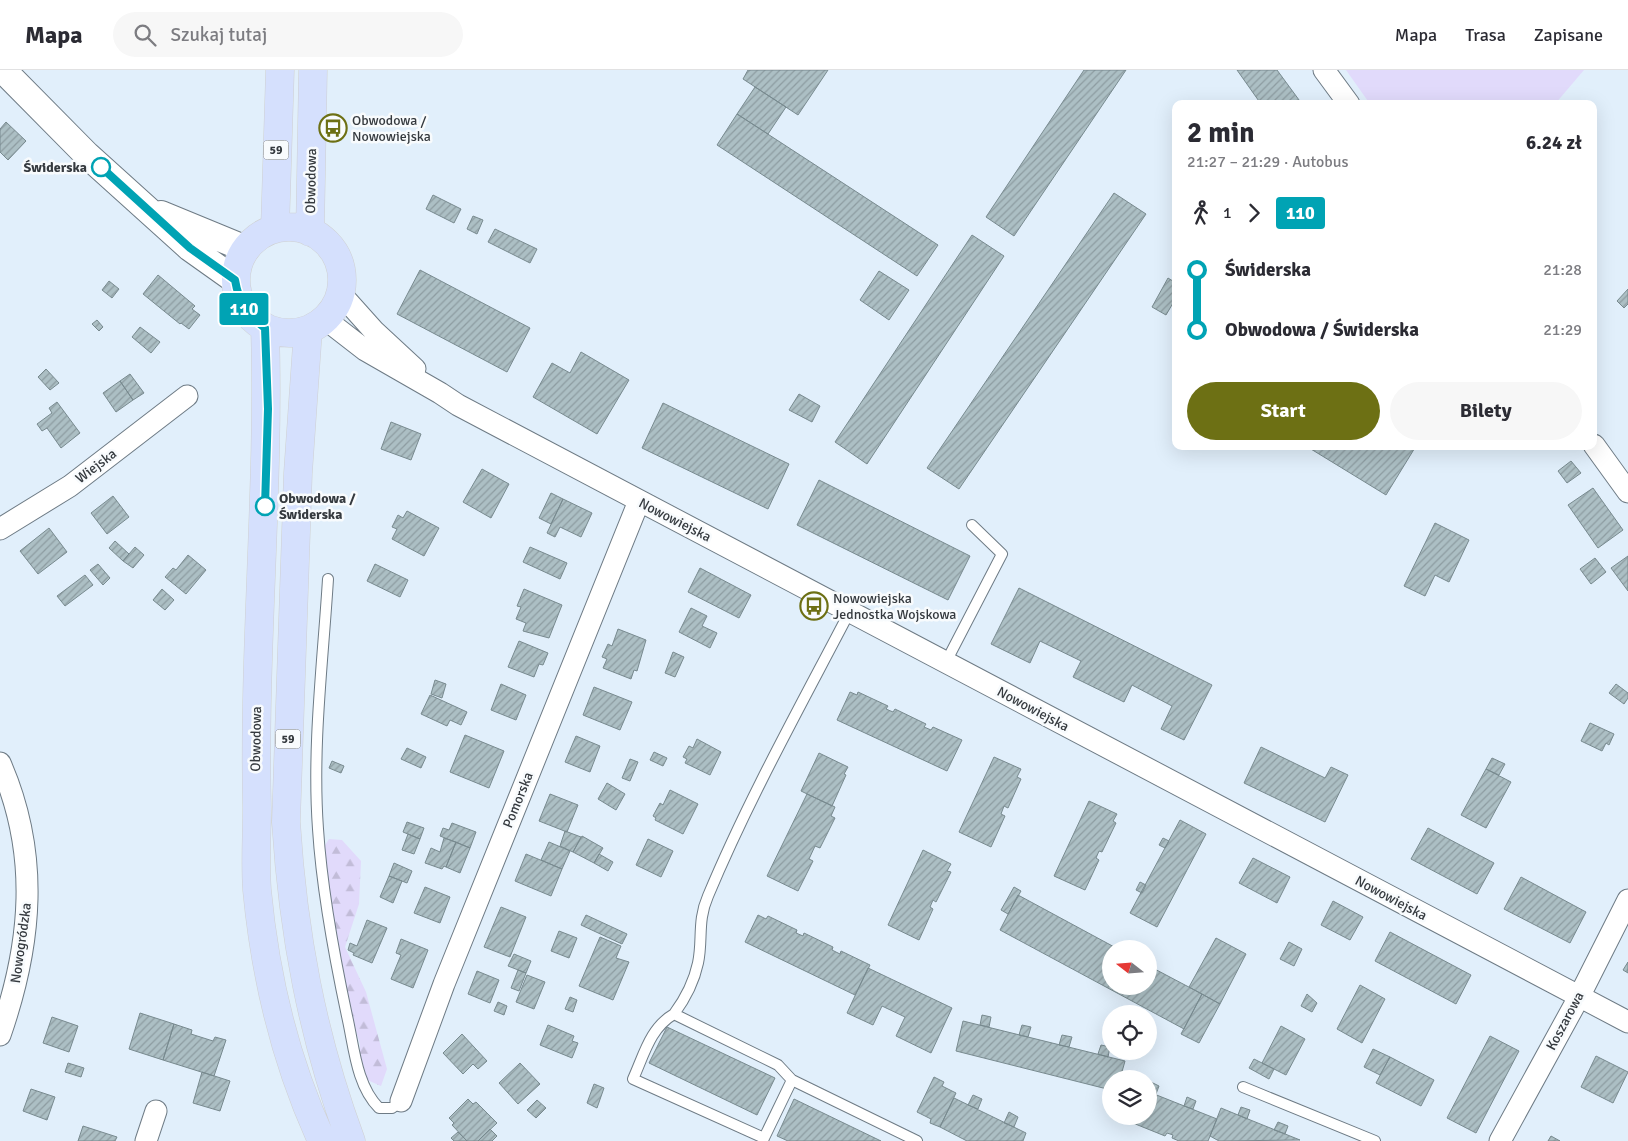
<!DOCTYPE html>
<html lang="pl">
<head>
<meta charset="utf-8">
<style>
	:root { --surface:#fff; --page:#f7f7f7; --text:#2b2b33; --muted:#7c7c81; --line:#e1e1e2; --accent:#6d7014 }
	body { margin:0; font-family:Signika,sans-serif; background:var(--page); color:var(--text); height:100vh; display:flex; flex-direction:column; font-size:19px; white-space:nowrap }
	* { box-sizing:border-box; margin:0 }
	p { font-size:16px; color:var(--muted) }
	.icon { flex:none; width:28px; height:28px; fill:none; stroke:currentColor; stroke-width:2; stroke-linecap:round; stroke-linejoin:round }
	.map { position:relative; flex:1; overflow:hidden }
	.drawer { position:absolute; left:1172px; top:30px; width:425px; height:350px; display:flex; flex-direction:column; background:var(--surface); border-radius:10px; box-shadow:0 5px 20px #0002 }
	.drawer>* { flex:none }
	.badge { padding:0 10px; border-radius:4px; font-size:18px; line-height:32px }
	.needle { width:32px; rotate:287deg }
	.controls { position:absolute; left:1102px; top:870px; display:grid; gap:10px }
	.controls a { display:grid; place-items:center; width:55px; height:55px; border-radius:50%; background:var(--surface); box-shadow:0 5px 20px #0002; font-size:25px }
	.map>.badge { position:absolute; translate:-50% -50%; box-shadow:0 0 0 2px #fff }
	.legs { display:flex; align-items:center; gap:8px; height:55px; padding:0 15px; font-size:16px }
	.legs p { margin-inline-start:auto }
	.headline { display:flex; align-items:center; justify-content:space-between; height:85px; padding:0 15px }
	h1 { font-size:28px; font-weight:700; line-height:38px }
	.button { display:flex; gap:10px; margin-top:auto; padding:10px 15px }
	.button a { flex:1; height:58px; border-radius:30px; background:var(--accent); color:#fff; font-size:20px; font-weight:700; line-height:58px; text-align:center }
	.button a+a { background:var(--page); color:var(--text) }
	ul { padding:0 15px; list-style:none }
	li { display:flex; align-items:center; gap:18px; height:60px; font-size:19px }
	li i { display:grid; place-items:center; width:8px; height:100%; margin:0 6px; background:currentColor }
	li i::after { content:''; width:12px; height:12px; margin:-6px; border:4px solid; border-radius:50%; background:var(--surface) }
	li p { margin-inline-start:auto }
	li:first-child i { background:linear-gradient(#0000 50%,currentColor 0) }
	li:last-child i { background:linear-gradient(currentColor 50%,#0000 0) }
	header { display:flex; align-items:center; gap:30px; box-sizing:border-box; height:70px; padding:0 25px; background:var(--surface); border-bottom:1px solid var(--line) }
	header strong { font-size:24px }
	nav { display:flex; gap:28px; margin-inline-start:auto; font-size:18px }
	.search { width:350px; height:45px; background:var(--page); display:flex; align-items:center; gap:12px; box-sizing:border-box; padding:0 18px; border-radius:28px; color:var(--muted); font-size:19px }
	.map>svg:first-child { display:block }
	.green { fill:#e1dafb }
	.forest { fill:url(#forest-firs) }
	.building { fill:url(#building-hatch); stroke:#788a8f }
	.lines { fill:none; stroke-linecap:round; stroke-linejoin:round }
	.service-casing { stroke:#6e7b85; stroke-width:12 }
	.minor-casing { stroke:#6e7b85; stroke-width:23 }
	.tertiary-casing { stroke:#6e7b85; stroke-width:28 }
	.primary-casing { stroke:#cfd0d1; stroke-width:29 }
	.service { stroke:#fff; stroke-width:10 }
	.minor { stroke:#fff; stroke-width:21 }
	.tertiary { stroke:#fff; stroke-width:26 }
	.primary { stroke:#d5e0fd; stroke-width:28 }
	.line-1-casing { stroke:#fff; stroke-width:11 }
	.line-1 { stroke:#00a3b4; stroke-width:8 }
	.stop-1-dot { fill:#fff; stroke:#00a3b4; stroke-width:2.5 }
	.labels { text-anchor:middle; dominant-baseline:central; stroke-width:5; stroke-linejoin:round; paint-order:stroke }
	.shield { fill:#f8fbfd; stroke:#707478; stroke-width:1 }
	.shield-label { font-size:12px; font-weight:bold; fill:#353a3f }
	.poi-label { font-size:14px; fill:#353a3f; stroke:#f8fbfd; text-anchor:start }
	.stop-label { font-size:14px; font-weight:bold; fill:#353a3f; stroke:#f8fbfd; text-anchor:end }
	.street-label { font-size:14px; fill:#353a3f; stroke:#f8fbfd }
</style>
</head>
<body>
<header>
<strong>Mapa</strong>
<div class="search"><svg class="icon" aria-label="search" viewBox="0 0 24 24"><circle cx="10" cy="10" r="6"/><path d="M15 15l6 6"/></svg>Szukaj tutaj</div>
<nav><a>Mapa</a><a>Trasa</a><a>Zapisane</a></nav>
</header>
<div class="map">
<svg width="1628" height="1071" viewBox="0 0 1628 1071">
	<defs>
		<pattern id="forest-firs" width="22" height="20" patternUnits="userSpaceOnUse" patternTransform="scale(1.25)"><rect width="22" height="20" fill="#e1dafb"/><path d="M5 1l3.5 6h-7zM16 11l3.5 6h-7z" fill="#c2bcd8"/></pattern>
		<pattern id="building-hatch" width="6" height="6" patternUnits="userSpaceOnUse" patternTransform="scale(1.25)"><rect width="6" height="6" fill="#acbfc4"/><path d="M-1 1l2-2M0 6l6-6M5 7l2-2" fill="none" stroke="#8d9ca1"/></pattern>
	</defs>
	<rect width="100%" height="100%" fill="#e1effb"/>
	<path class="green" d="M1346 0H1584L1555 34H1370Z"/>
	<path class="forest" d="M329 769 342 770 361 791 359 834 345 877 366 922 387 999 381 1016 365 1009 360 994V974L330 880 318 817 320 783Z"/>
	<path class="building" d="M748 0H828L798 45 743 9Z
		M1084 0H1126L1014 166 986 147Z
		M1237 0H1277L1302 34H1261Z
		M755 17 786 37 768 64 737 44Z
		M737 44 938 175 917 206 717 75Z
		M6 52 26 71 8 90 0 82V59Z
		M1114 123 1146 144 959 419 927 398Z
		M433 125 461 139 454 153 426 139Z
		M473 146 483 150 477 164 467 159Z
		M495 159 537 179 530 193 488 172Z
		M972 165 1004 186 867 394 835 372Z
		M420 200 530 258 507 302 397 244Z
		M879 201 909 220 889 250 860 230Z
		M158 205 195 236 192 239 200 245 189 259 181 253 180 254 143 224Z
		M1168 208 1176 213V228L1166 245 1152 237Z
		M109 211 119 219 112 228 102 220Z
		M1628 219V234L1624 238 1617 231Z
		M97 250 103 257 99 261 92 254Z
		M140 257 160 272 151 283 132 267Z
		M581 282 629 310 597 364 533 327 552 293 570 303Z
		M46 299 59 313 50 320 38 307Z
		M130 304 144 323 133 330 120 311Z
		M120 311 133 330 116 342 103 323Z
		M799 324 820 336 812 352 789 340Z
		M57 332 80 363 61 378 47 358 42 361 37 354 52 343 49 338Z
		M663 333 789 394 768 439 642 378Z
		M391 352 421 364 411 390 381 379Z
		M1306 376H1416L1386 425Z
		M1571 391 1581 403 1567 413 1558 401Z
		M482 399 509 414 491 448 463 432Z
		M819 410 970 486 948 530 797 455Z
		M1593 418 1623 460 1598 478 1568 435Z
		M551 423 563 429 551 454 539 448Z
		M113 426 129 447 107 464 91 443Z
		M563 429 592 443 581 467 560 457 555 467 547 463Z
		M407 441 439 458 424 486 392 469 397 459 392 457 398 445 403 448Z
		M1435 453 1469 470 1449 512 1435 505 1425 526 1404 516Z
		M49 458 67 482 38 504 20 481Z
		M115 471 129 484 123 491 109 478Z
		M135 477 144 485 133 498 123 491Z
		M530 477 567 493 560 509 523 492Z
		M188 485 206 500 186 524 165 507 173 498 176 500Z
		M1628 486V521L1611 498Z
		M1595 488 1606 502 1591 514 1580 499Z
		M98 494 110 508 103 515 90 500Z
		M375 494 408 510 400 527 367 511Z
		M700 498 751 525 739 548 688 522Z
		M85 505 93 515 65 536 57 526Z
		M1019 518 1212 615 1184 670 1161 659 1172 636 1132 615 1124 632 1073 607 1081 591 1040 571 1030 593 991 574Z
		M162 519 174 530 165 540 153 530Z
		M524 519 562 535 549 568 523 561 526 553 516 549 521 537 517 536Z
		M691 538 707 546 702 556 717 563 710 578 679 562Z
		M618 559 646 570 637 601 634 600 631 609 603 598 607 589 602 587 608 574 612 576Z
		M519 571 548 583 543 595 539 594 534 607 508 597Z
		M673 582 684 587 675 607 665 603Z
		M435 610 446 614 442 628 431 624Z
		M501 614 526 625 516 650 491 640Z
		M1616 614 1628 623V628L1624 634 1609 623Z
		M594 617 632 632 620 660 583 645Z
		M850 622 857 625 858 622 888 636 886 639 893 642 895 639 926 654 924 657 931 660 933 657 962 670 947 701 837 650Z
		M430 625 467 642 461 655 450 650 447 656 421 644Z
		M1590 653 1614 664 1609 675 1606 673 1602 681 1581 671Z
		M465 665 504 681 489 718 450 702Z
		M576 666 600 676 590 702 565 692Z
		M697 669 721 682 710 705 685 693 687 689 683 687 689 676 693 678Z
		M1261 677 1325 708 1331 697 1348 705 1325 752 1244 713Z
		M407 678 426 687 421 698 401 689Z
		M654 682 667 688 663 696 650 690Z
		M819 683 848 697 844 704 846 705 832 736 801 721Z
		M994 687 1021 699 1017 707 1021 709 1008 738 1004 736 1001 744 1005 746 991 777 959 762Z
		M1492 688 1505 694 1499 705 1486 699Z
		M630 689 638 692 630 711 622 708Z
		M332 691 344 696 341 703 329 698Z
		M1486 699 1511 712 1486 758 1461 745Z
		M607 713 625 724 616 740 598 729Z
		M670 720 698 734 683 764 655 750 656 748 653 746 660 733 663 735Z
		M550 724 578 735 567 762 539 751Z
		M807 724 835 737 831 746 835 748 820 778 815 776 809 789 813 791 798 821 767 806Z
		M1089 731 1117 744 1113 751 1116 753 1102 782 1099 781 1096 788 1099 790 1085 820 1054 806Z
		M1180 750 1206 764 1157 857 1130 843Z
		M407 752 424 758 420 769 403 762Z
		M452 753 476 762 470 778 440 766 443 758 449 760Z
		M1428 758 1494 793 1477 824 1411 789Z
		M565 761 581 767 573 782 560 776Z
		M408 764 420 769 414 784 402 780Z
		M582 766 603 778 594 793 573 782Z
		M444 768 456 772 446 797 444 796 442 799 425 793 431 778 440 782Z
		M1163 768 1169 771 1165 778 1159 775Z
		M648 769 673 781 661 807 636 795Z
		M456 772 470 778 460 803 446 797Z
		M549 772 570 781 562 799 541 790Z
		M923 780 951 794 947 801 951 802 936 832 933 830 930 837 933 839 919 870 888 855Z
		M526 784 562 799 551 826 515 811Z
		M599 784 613 792 608 801 594 793Z
		M1253 788 1290 807 1277 833 1239 813Z
		M394 793 412 801 407 813 389 806Z
		M389 806 402 811 393 833 380 827Z
		M1521 807 1586 842 1570 873 1504 839Z
		M1140 812 1146 815 1142 823 1136 820Z
		M425 817 450 827 440 853 414 843Z
		M1014 817 1021 821 1008 844 1001 840Z
		M1018 825 1118 879H1111V916H1149V896L1202 924 1184 959 1000 860Z
		M1333 831 1363 847 1350 870 1321 855Z
		M501 837 526 847 510 887 484 877Z
		M586 845 627 864 622 874 581 855Z
		M758 845 766 849 768 846 797 860 796 863 803 866 804 863 833 877 832 880 840 884 841 881 870 895 855 925 745 872Z
		M367 850 387 858 372 893 353 885 354 883 348 880 350 873 357 876Z
		M559 861 577 868 569 888 551 881Z
		M1390 862 1471 905 1456 934 1375 891Z
		M600 867 621 876 616 888 629 892 613 930 579 916Z
		M1216 868 1246 884 1220 934 1189 917Z
		M401 869 428 880 413 918 391 909 401 885 396 883Z
		M1289 872 1302 879 1294 896 1280 889Z
		M514 884 531 891 526 903 508 896Z
		M1628 892V903L1623 900Z
		M868 898 952 938 931 983 896 966 905 947 882 936 873 955 847 943Z
		M518 900 526 903 519 921 511 918Z
		M477 901 499 910 490 933 468 924Z
		M527 905 545 912 534 939 516 932Z
		M1360 915 1385 929 1362 973 1337 959Z
		M1202 924 1220 934 1199 973 1181 964Z
		M1307 924 1317 933 1312 942 1301 936Z
		M570 927 577 930 573 942 565 939Z
		M498 932 507 936 504 945 494 941Z
		M140 943 174 954 163 990 129 979Z
		M982 945 991 947 989 957 980 955Z
		M52 947 78 956 69 982 43 973Z
		M963 951 1125 991 1120 1009H1111V1020L956 981Z
		M174 954 192 960 191 964 213 971 215 967 226 970 214 1006 163 990Z
		M548 955 574 966 572 971 578 973 572 988 540 975Z
		M1022 955 1031 957 1028 967 1019 965Z
		M1281 956 1305 969 1286 1005 1262 993Z
		M667 957 775 1008 757 1045 649 993Z
		M462 964 487 991 478 999 473 994 463 1004 443 983Z
		M1062 965 1072 967 1069 977 1059 975Z
		M1490 966 1519 981 1476 1063 1447 1048Z
		M1101 975 1110 977 1108 987 1098 984Z
		M1373 979 1390 987 1380 1005 1364 997Z
		M1596 986 1628 1002 1613 1033 1581 1017Z
		M1390 987 1434 1010 1421 1036 1376 1013Z
		M1254 989 1274 999 1269 1009 1249 998Z
		M68 993 84 998 81 1007 65 1002Z
		M520 993 540 1014 518 1034 499 1013Z
		M202 1002 230 1011 220 1041 193 1033Z
		M934 1007 944 1012 942 1016 956 1023 940 1057 930 1053 931 1049 917 1042Z
		M1149 1011 1159 1016 1156 1024 1149 1022Z
		M594 1014 604 1018 597 1038 587 1033Z
		M31 1019 55 1027 47 1050 23 1041Z
		M1149 1022 1217 1049 1208 1071H1179L1172 1068 1173 1065 1167 1063 1165 1066 1118 1047 1149 1046Z
		M973 1025 982 1029 978 1039 968 1035Z
		M1187 1027 1196 1031 1193 1039 1184 1036Z
		M954 1028 1026 1063 1023 1071H967L940 1057Z
		M468 1029 473 1034 476 1032 497 1053 478 1071H467L452 1055 454 1053 449 1048Z
		M794 1029 881 1071H788L777 1066Z
		M537 1030 546 1038 536 1048 527 1040Z
		M1241 1037 1250 1040 1247 1049 1238 1045Z
		M1221 1038 1238 1045 1300 1070 1219 1071 1210 1066Z
		M1009 1042 1018 1047 1014 1057 1004 1053Z
		M1278 1052 1288 1056 1285 1064 1274 1060Z
		M83 1056 117 1067 115 1071H78Z
		M490 1059 497 1066 492 1071H478Z
		M458 1062 467 1071H454L451 1068Z
		M1551 1066 1560 1071H1548Z"/>
	<g class="lines">
		<g class="service-casing">
			<path id="service" d="M328 509C323 591 312 676 318 759 322 822 334 885 347 946 354 976 356 1015 379 1038H392L401 1031
				M850 541C801 635 749 728 708 826 697 851 703 870 698 893 694 912 685 929 674 944L778 995 792 1010 917 1071
				M946 592 1002 484 972 455
				M674 944C650 958 644 985 633 1009L764 1068 763 1071
				M1243 1017 1375 1071
				M764 1068 792 1010"/>
		</g>
		<g class="minor-casing">
			<path id="minor" d="M1324 0 1349 34
				M340 223 374 261 415 299
				M325 249 365 280 440 323 458 335 1628 952
				M1594 375 1628 422
				M0 459 70 416 187 326
				M0 693C40 784 32 873 0 965
				M401 1031 444 914 639 431
				M146 1071 156 1041
				M1500 1071 1579 927 1628 830"/>
		</g>
		<g class="tertiary-casing">
			<path id="tertiary" d="M3 0 87 85 190 178 235 210
				M161 144 246 179"/>
		</g>
		<g class="primary-casing">
			<path id="primary" d="M236 210a53 53 0 1 1 106 0a53 53 0 1 1-106 0Z
				M275 159 280 0
				M310 162 313 0
				M265 258C270 418 253 577 257 737 257 765 255 793 257 820 265 905 286 993 322 1071
				M308 260 298 403 286 752C293 863 312 966 351 1071"/>
		</g>
		<use href="#service" class="service"/>
		<use href="#minor" class="minor"/>
		<use href="#tertiary" class="tertiary"/>
		<use href="#primary" class="primary"/>
	</g>
	<g class="lines">
		<g class="line-1-casing">
			<path id="line-1" d="M101 97 190 178 235 210C239 233 247 245 265 258L268 339 265 436"/>
		</g>
		<use href="#line-1" class="line-1"/>
	</g>
	<defs>
		<g id="bus-ring" transform="scale(1.4375)"><circle r="9.5" fill="#f8fbfd" stroke="#6d7014" stroke-width="1.5"/><path d="M-5-6H5V4H4V6H2V4H-2V6H-4V4H-5ZM-3.5-4V0h7V-4ZM-3.5 1.2v1.5H-2V1.2ZM2 1.2v1.5H3.5V1.2Z" fill="#6d7014"/></g>
	</defs>
	<g fill-rule="evenodd">
		<use href="#bus-ring" x="333" y="58"/>
		<use href="#bus-ring" x="814" y="536"/>
	</g>
	<g class="stop-1-dot">
		<circle cx="101" cy="97" r="9"/>
		<circle cx="265" cy="436" r="9"/>
	</g>
	<g class="labels">
		<g class="shield">
			<rect x="263.5" y="70.5" width="25" height="19" rx="4"/>
			<rect x="275.5" y="659.5" width="25" height="19" rx="4"/>
		</g>
		<g class="shield-label">
			<text x="276" y="80">59</text>
			<text x="288" y="669">59</text>
		</g>
		<g class="poi-label">
			<text x="352" y="50">Obwodowa /<tspan x="352" dy="16">Nowowiejska</tspan></text>
			<text x="833" y="528">Nowowiejska<tspan x="833" dy="16">Jednostka Wojskowa</tspan></text>
		</g>
		<g class="stop-label">
			<text x="87" y="97">Świderska</text>
			<text x="279" y="428" text-anchor="start">Obwodowa /<tspan x="279" dy="16">Świderska</tspan></text>
		</g>
		<g class="street-label">
			<text transform="translate(311 111) rotate(-89)">Obwodowa</text>
			<text transform="translate(96 396) rotate(-37)">Wiejska</text>
			<text transform="translate(675 450) rotate(27)">Nowowiejska</text>
			<text transform="translate(1033 639) rotate(28)">Nowowiejska</text>
			<text transform="translate(256 669) rotate(-89)">Obwodowa</text>
			<text transform="translate(518 730) rotate(-68)">Pomorska</text>
			<text transform="translate(1391 828) rotate(28)">Nowowiejska</text>
			<text transform="translate(21 873) rotate(-82)">Nowogródzka</text>
			<text transform="translate(1565 951) rotate(-62)">Koszarowa</text>
		</g>
	</g>
</svg>
<div class="controls">
<a><svg class="needle" viewBox="-14 -14 28 28"><path d="M0-13l5 13h-10z" fill="#e53935"/><path d="M0 13l5-13h-10z" fill="#7c7c81"/></svg></a>
<a><svg class="icon" aria-label="locate" viewBox="0 0 24 24"><circle cx="12" cy="12" r="6"/><path d="M12 2v4M12 18v4M2 12h4M18 12h4"/></svg></a>
<a><svg class="icon" aria-label="layers" viewBox="0 0 24 24"><path d="M12 4l9 5-9 5-9-5zM3 14l9 5 9-5"/></svg></a>
</div>
<b class="badge" style="left:244px;top:239px;background:#00a3b4;color:#fff">110</b>
<section class="drawer">
<div class="headline"><div><h1>2 min</h1><p>21:27 – 21:29 · Autobus</p></div><b>6.24 zł</b></div>
<div class="legs"><svg class="icon" aria-label="walk" viewBox="0 0 24 24"><circle cx="13" cy="4" r="2"/><path d="M13 8l-2 6 4 7M11 14l-3 7M7 12l3-4h3l4 4"/></svg>1<svg class="icon" aria-label="forward" viewBox="0 0 24 24"><path d="M9 5l7 7-7 7"/></svg><b class="badge" style="background:#00a3b4;color:#fff">110</b></div>
<ul>
<li><i style="color:#00a3b4"></i><b>Świderska</b><p>21:28</p></li>
<li><i style="color:#00a3b4"></i><b>Obwodowa / Świderska</b><p>21:29</p></li>
</ul>
<div class="button"><a>Start</a><a>Bilety</a></div>
</section>
</div>
</body>
</html>
